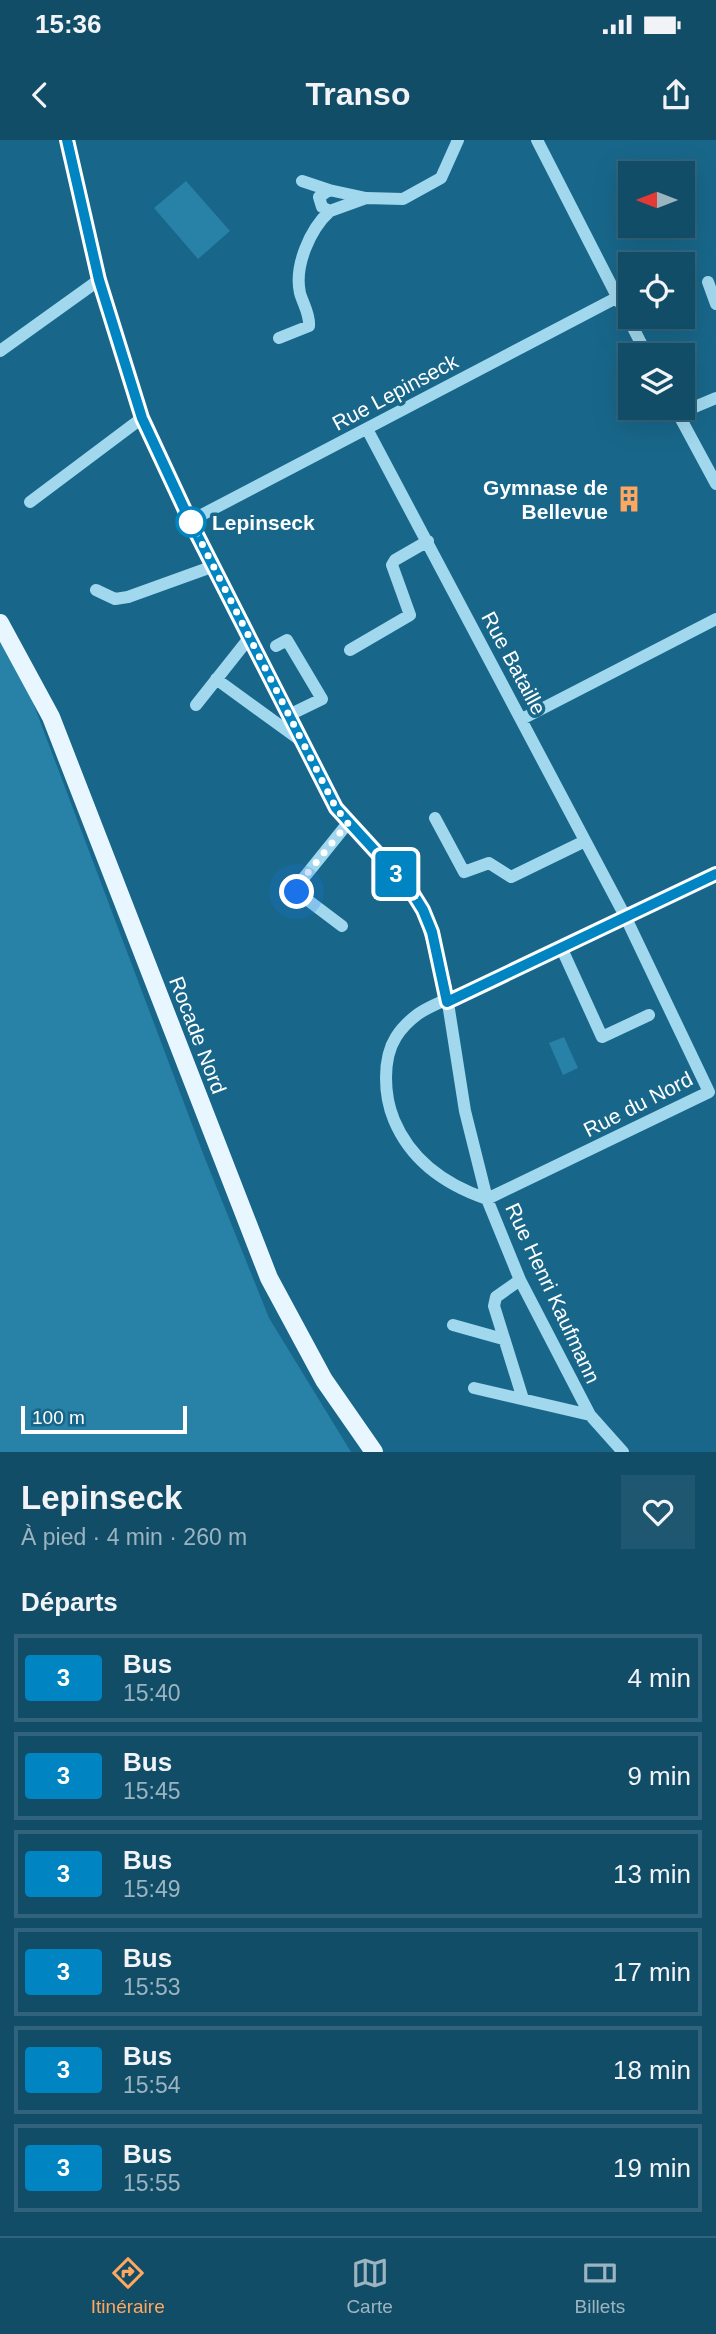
<!DOCTYPE html>
<html lang="fr">
<head>
<meta charset="utf-8">
<style>
	:root { --surface:#124d68; --page:#1f5771; --text:#f1f3f6; --muted:#9cb4c0; --line:#31647c; --accent:#ffa75e }
	body { margin:0; font-family:Helvetica,sans-serif; background:var(--page); color:var(--text); height:100vh; display:flex; flex-direction:column; font-size:26px; white-space:nowrap }
	* { box-sizing:border-box; margin:0 }
	p { font-size:23px; color:var(--muted) }
	.icon { flex:none; width:38px; height:38px; fill:none; stroke:currentColor; stroke-width:2; stroke-linecap:round; stroke-linejoin:round }
	.map { position:relative; height:1312px; overflow:hidden }
	.details { display:flex; flex-direction:column; background:var(--surface); flex:1 }
	.details>* { flex:none }
	.badge { padding:0 14px; border-radius:5px; font-size:24px; line-height:46px }
	.needle { width:46px; rotate:270deg }
	.buttons { position:absolute; left:618px; top:21px; display:grid; gap:14px }
	.buttons a { display:grid; place-items:center; width:77px; height:77px; border-radius:0px; background:var(--surface); box-shadow:0 7px 28px #0002,0 0 0 2px var(--line); font-size:35px }
	.scale { position:absolute; left:21px; bottom:18px; width:166px; box-sizing:border-box; padding-left:7px; border:4px solid #fff; border-top:0; font-size:19px; line-height:24px; white-space:nowrap; color:#fff; -webkit-text-stroke:5px #18678a; paint-order:stroke }
	.you { position:absolute; width:35px; height:35px; margin:-18px; border:5px solid #fff; border-radius:50%; background:#1a73e8; box-shadow:0 0 0 10px #1a73e833 }
	.map>.badge { position:absolute; translate:-50% -50%; box-shadow:0 0 0 4px #fff }
	h2 { padding:0 21px; font-size:26px; line-height:63px }
	.round { display:grid; place-items:center; flex:none; width:74px; height:74px; border-radius:0px; background:var(--page) }
	.head { display:flex; align-items:center; justify-content:space-between; height:119px; padding:0 21px }
	h1 { font-size:33px; font-weight:700; line-height:52px }
	ul { padding:0; list-style:none }
	li { display:flex; align-items:center; gap:21px; height:88px; margin:0 14px 10px; padding:0 7px; border:4px solid var(--line); border-radius:0px }
	li div { flex:1 }
	li b { display:block; font-size:26px }
	li em { font-style:normal }
	li .badge { min-width:77px; font-weight:700; text-align:center }
	.status { display:flex; justify-content:space-between; align-items:center; height:49px; padding:0 35px; background:var(--surface); direction:ltr }
	.status svg { height:19px; fill:currentColor }
	header { display:flex; justify-content:space-between; align-items:center; height:91px; padding:0 21px; background:var(--surface); font-size:32px; font-weight:700 }
	.tabs { display:flex; justify-content:space-around; align-items:center; height:98px; border-top:2px solid var(--line); background:var(--surface); font-size:19px; color:var(--muted) }
	.tabs a { display:grid; justify-items:center; gap:4px }
	.tabs .on { color:var(--accent) }
	.map>svg:first-child { display:block }
	.green { fill:#2881a6 }
	.lines { fill:none; stroke-linecap:round; stroke-linejoin:round }
	.minor { stroke:#a1d8ee; stroke-width:12 }
	.major { stroke:#e8f7ff; stroke-width:18 }
	.line-casing { stroke:#fff; stroke-width:16 }
	.line { stroke:#0085c2; stroke-width:10 }
	.walk { stroke:#fff; stroke-width:7; stroke-dasharray:0 12.6 }
	.stop-dot { fill:#fff; stroke:#0085c2; stroke-width:3.5 }
	.labels { text-anchor:middle; dominant-baseline:central; stroke-width:7; stroke-linejoin:round; paint-order:stroke }
	.street-label { font-size:21px; fill:#fff; stroke:#18678a }
	.poi-label { font-size:21px; font-weight:bold; fill:#fff; stroke:#18678a; text-anchor:end }
	.stop-label { font-size:21px; font-weight:bold; fill:#fff; stroke:#18678a; text-anchor:start }
</style>
</head>
<body>
<div class="status"><b>15:36</b><svg viewBox="0 0 49 12"><path d="M0 12V9h3v3zM5 12V6h3v6zM10 12V3h3v9zM15 12V0h3v12zM26 1h20v11H26zM47 4h2v5h-2z"/></svg></div>
<header><svg class="icon" aria-label="back" viewBox="0 0 24 24"><path d="M15 5l-7 7 7 7"/></svg>Transo<svg class="icon" aria-label="share" viewBox="0 0 24 24"><path d="M12 15V3M7 8l5-5 5 5M5 13v7h14v-7"/></svg></header>
<div class="map">
<svg width="716" height="1312" viewBox="0 0 716 1312">
	<rect width="100%" height="100%" fill="#18678a"/>
	<path class="green" d="M186 41 230 91 198 119 154 68Z
		M0 475 204 1016 269 1178 351 1312H0Z
		M564 897 578 928 563 935 549 903Z"/>
	<g class="lines">
		<path class="minor" d="M67 0 99 140 142 278 190 381 336 668 409 749 423 770 445 844 465 971 487 1059 520 1140 590 1275 623 1312
			M537 0 647 215
			M302 41 329 50
			M366 58 330 71 322 67 319 57 329 50 366 58 403 59 441 38 458 0
			M708 142 716 164
			M279 198 309 186C310 174 303 164 300 153 294 126 310 89 330 71
			M0 211 99 140
			M675 268 716 344
			M678 274 716 258
			M367 289 625 776 709 952 487 1059C446 1045 411 1021 394 980 384 956 382 919 396 897 401 889 410 880 418 874 441 859 471 851 496 840 569 804 642 768 716 734
			M30 362 142 278
			M190 381 618 157
			M96 450 115 459 128 457 214 426
			M276 506 287 500 322 559 289 575
			M350 510 410 475 392 425 395 420 428 401
			M216 539 300 600
			M196 565 250 497
			M522 579 716 479
			M435 678 464 732 489 723 511 737 585 701
			M342 786 297 752 298 745 348 683
			M561 807 602 897 649 875
			M520 1140 496 1157 494 1166 523 1259
			M453 1185 503 1199
			M474 1248 590 1275"/>
		<path class="major" d="M0 483 51 577 269 1138 324 1240 374 1312"/>
	</g>
	<g class="lines">
		<g class="line-casing">
			<path id="line" d="M67 0 99 140 142 278 190 381 336 668 410 749 423 770 432 792 447 862 716 734"/>
		</g>
		<use href="#line" class="line"/>
		<path class="walk" d="M191 382 336 668 348 683 298 745 297 752"/>
	</g>
	<defs>
		<g id="building-bare" transform="scale(2.1)"><path d="M-4-6H4V6H1V3H-1V6H-4ZM-2.5-4.3h1.7v1.8h-1.7ZM.8-4.3h1.7v1.8H.8ZM-2.5-1h1.7V.8h-1.7ZM.8-1h1.7V.8H.8Z" fill="#ffa75e" stroke="#18678a" stroke-width="2.5" paint-order="stroke"/></g>
	</defs>
	<g fill-rule="evenodd">
		<use href="#building-bare" x="629" y="359"/>
	</g>
	<circle class="stop-dot" cx="191" cy="382" r="14"/>
	<g class="labels">
		<g class="street-label">
			<text transform="translate(395 252) rotate(-28)">Rue Lepinseck</text>
			<text transform="translate(514 523) rotate(62)">Rue Bataille</text>
			<text transform="translate(198 895) rotate(69)">Rocade Nord</text>
			<text transform="translate(638 964) rotate(-27)">Rue du Nord</text>
			<text transform="translate(553 1153) rotate(65)">Rue Henri Kaufmann</text>
		</g>
		<g class="poi-label">
			<text x="608" y="347">Gymnase de<tspan x="608" dy="24">Bellevue</tspan></text>
		</g>
		<g class="stop-label">
			<text x="212" y="382">Lepinseck</text>
		</g>
	</g>
</svg>
<div class="buttons">
<a><svg class="needle" viewBox="-14 -14 28 28"><path d="M0-13l5 13h-10z" fill="#e53935"/><path d="M0 13l5-13h-10z" fill="#9cb4c0"/></svg></a>
<a><svg class="icon" aria-label="locate" viewBox="0 0 24 24"><circle cx="12" cy="12" r="6"/><path d="M12 2v4M12 18v4M2 12h4M18 12h4"/></svg></a>
<a><svg class="icon" aria-label="layers" viewBox="0 0 24 24"><path d="M12 4l9 5-9 5-9-5zM3 14l9 5 9-5"/></svg></a>
</div>
<div class="scale">100 m</div>
<div class="you" style="left:297px;top:752px"></div>
<b class="badge" style="left:396px;top:734px;background:#0085c2;color:#fff">3</b>
</div>
<section class="details">
<div class="head"><div><h1>Lepinseck</h1><p>À pied · 4 min · 260 m</p></div><a class="round"><svg class="icon" aria-label="heart" viewBox="0 0 24 24"><path d="M12 20l-8-8c-3-5 5-10 8-4 3-6 11-1 8 4z"/></svg></a></div>
<h2>Départs</h2>
<ul>
<li><span class="badge" style="background:#0085c2;color:#fff">3</span><div><b>Bus</b><p>15:40</p></div><em>4 min</em></li>
<li><span class="badge" style="background:#0085c2;color:#fff">3</span><div><b>Bus</b><p>15:45</p></div><em>9 min</em></li>
<li><span class="badge" style="background:#0085c2;color:#fff">3</span><div><b>Bus</b><p>15:49</p></div><em>13 min</em></li>
<li><span class="badge" style="background:#0085c2;color:#fff">3</span><div><b>Bus</b><p>15:53</p></div><em>17 min</em></li>
<li><span class="badge" style="background:#0085c2;color:#fff">3</span><div><b>Bus</b><p>15:54</p></div><em>18 min</em></li>
<li><span class="badge" style="background:#0085c2;color:#fff">3</span><div><b>Bus</b><p>15:55</p></div><em>19 min</em></li>
</ul>
</section>
<nav class="tabs">
<a class="on"><svg class="icon" aria-label="directions" viewBox="0 0 24 24"><path d="M12 3l9 9-9 9-9-9zM9 14v-3h6M13 9l2 2-2 2"/></svg>Itinéraire</a>
<a><svg class="icon" aria-label="map" viewBox="0 0 24 24"><path d="M3 6l6-2 6 2 6-2v14l-6 2-6-2-6 2zM9 4v14M15 6v14"/></svg>Carte</a>
<a><svg class="icon" aria-label="tickets" viewBox="0 0 24 24"><path d="M3 7h18v10H3zM15 7v10"/></svg>Billets</a>
</nav>
</body>
</html>
